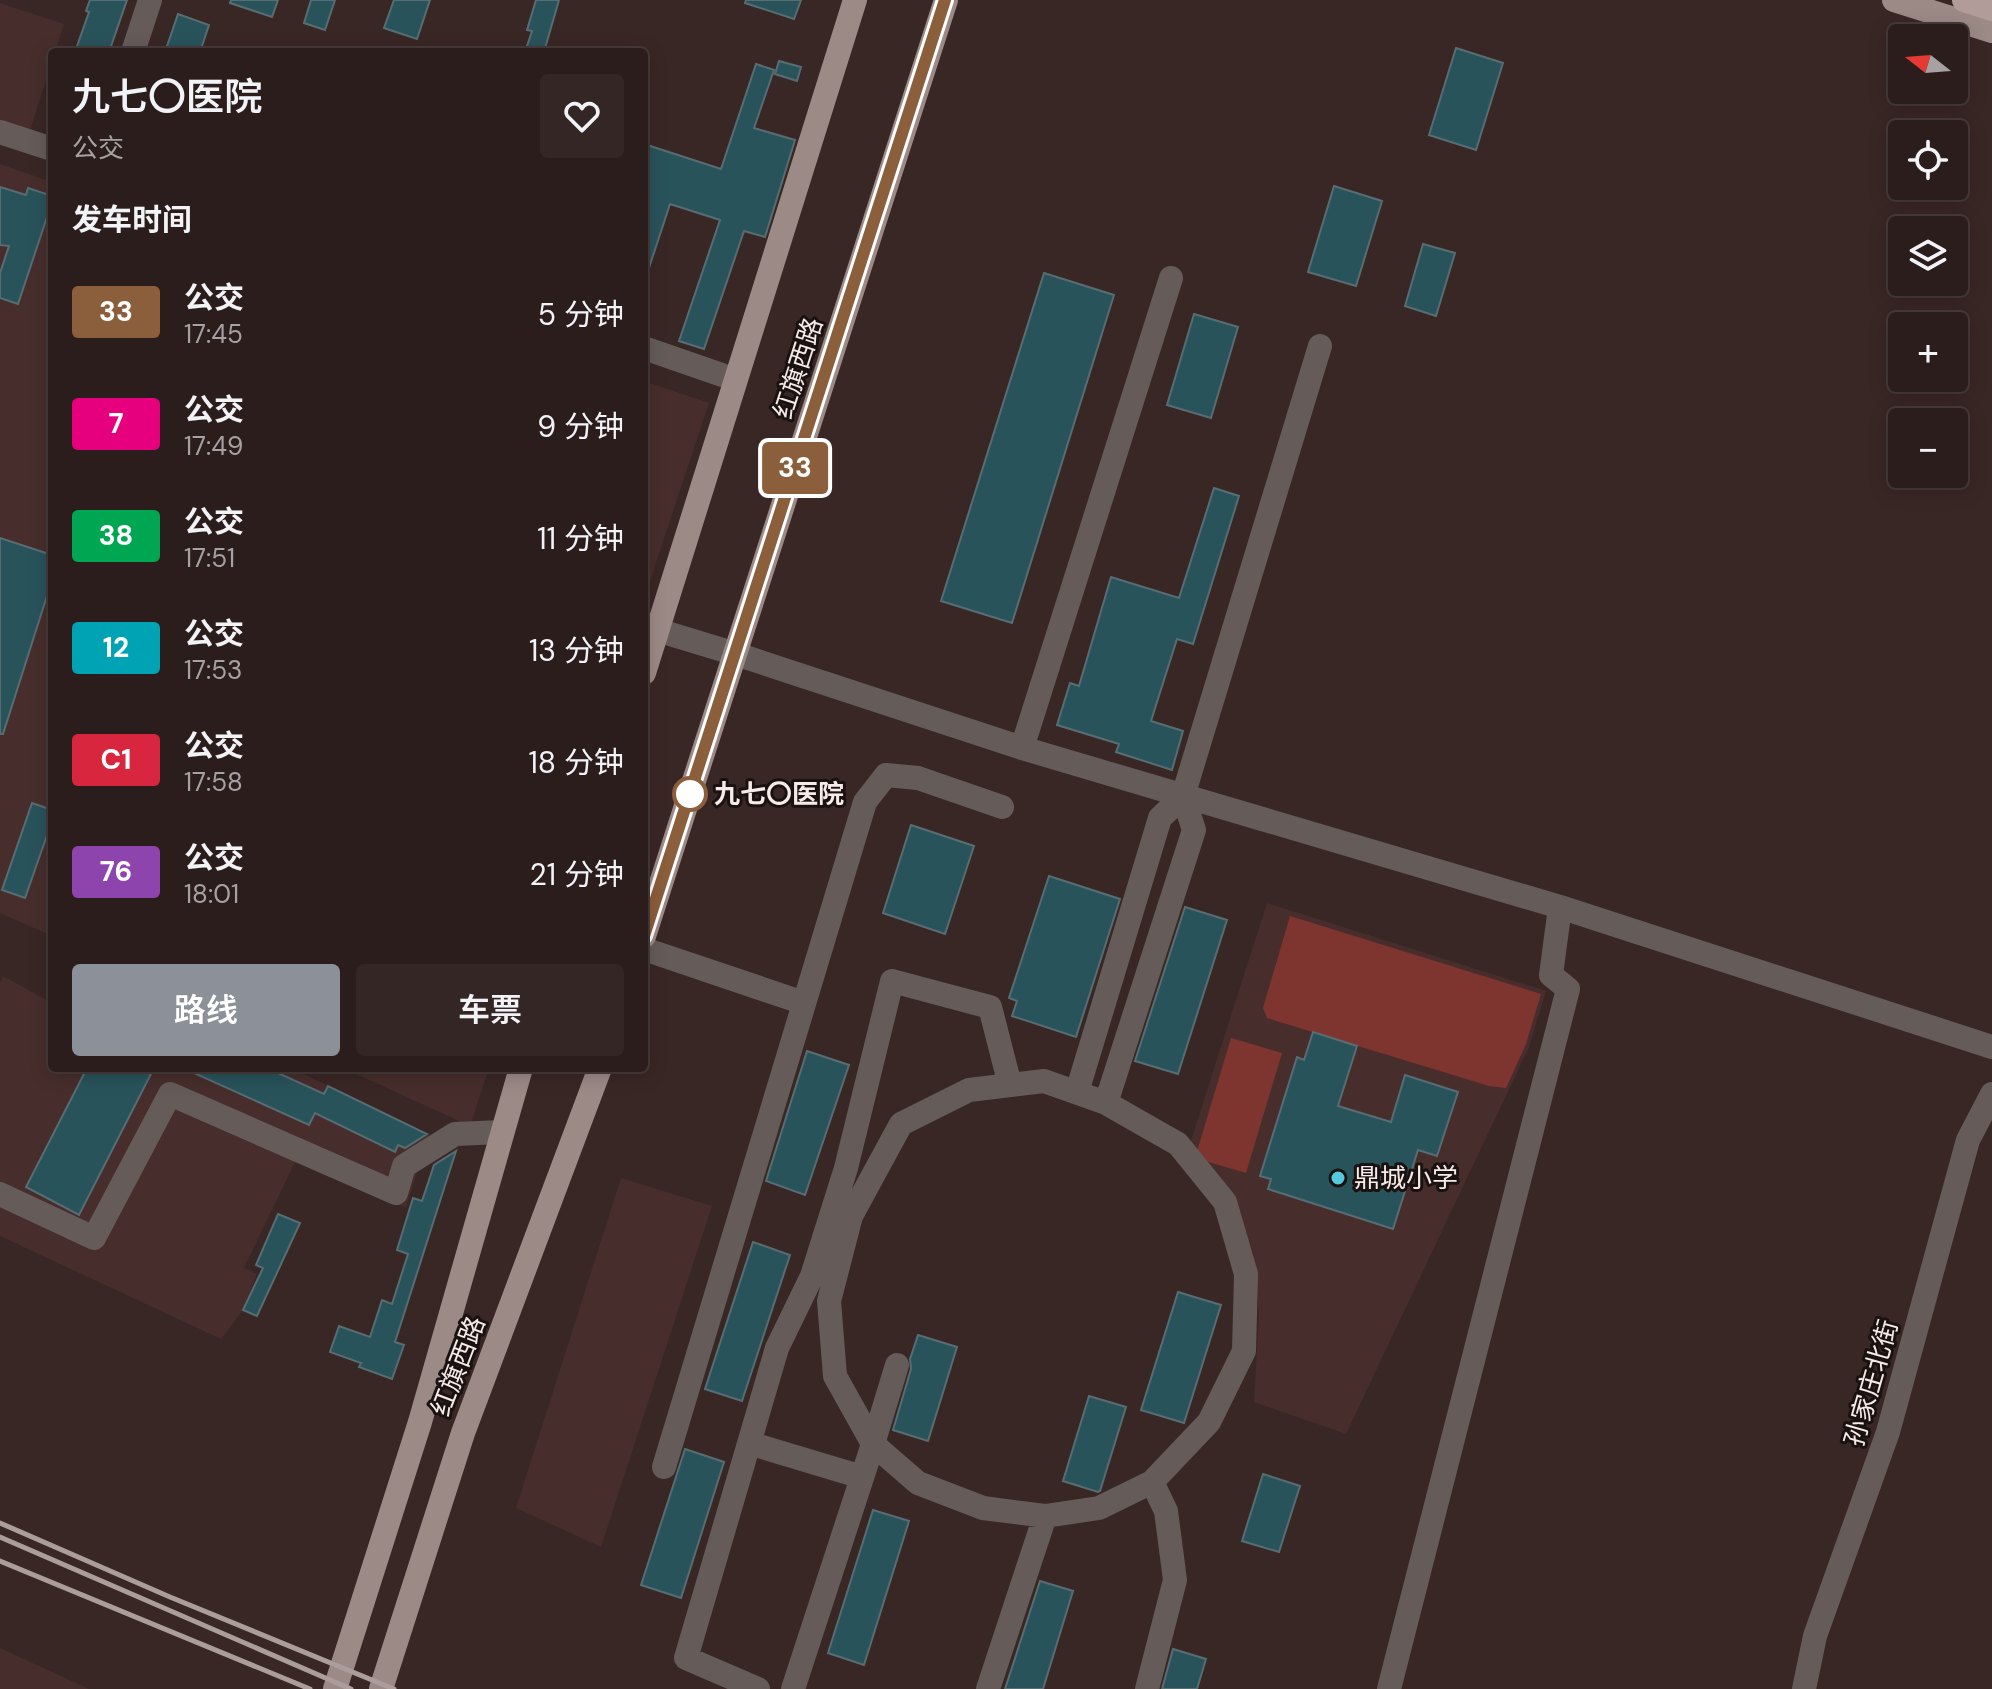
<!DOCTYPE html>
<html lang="zh">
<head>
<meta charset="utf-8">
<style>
	:root { --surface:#2b1d1c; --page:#332625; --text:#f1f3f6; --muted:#a6a2a3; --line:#473b3b; --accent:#8c9099 }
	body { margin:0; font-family:"DM Sans","Noto Sans SC",sans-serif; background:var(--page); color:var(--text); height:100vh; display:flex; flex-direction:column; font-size:30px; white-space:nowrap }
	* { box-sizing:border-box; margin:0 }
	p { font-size:26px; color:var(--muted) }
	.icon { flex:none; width:44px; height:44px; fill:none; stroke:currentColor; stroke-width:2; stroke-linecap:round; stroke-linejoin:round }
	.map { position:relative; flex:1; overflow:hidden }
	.details { position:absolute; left:48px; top:48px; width:600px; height:1024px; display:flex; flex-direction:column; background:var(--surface); border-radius:8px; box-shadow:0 4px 20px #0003,0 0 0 2px var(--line) }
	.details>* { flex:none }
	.badge { padding:0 16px; border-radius:6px; font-size:28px; line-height:52px }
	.needle { width:52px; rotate:287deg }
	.tools { position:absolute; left:1888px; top:24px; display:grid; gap:16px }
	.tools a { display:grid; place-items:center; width:80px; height:80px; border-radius:8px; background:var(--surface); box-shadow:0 4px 20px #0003,0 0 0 2px var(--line); font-size:40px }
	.map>.badge { position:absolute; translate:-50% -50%; box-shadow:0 0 0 4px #fff }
	h2 { padding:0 24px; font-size:30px; line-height:72px }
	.round { display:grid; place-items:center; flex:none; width:84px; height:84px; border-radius:8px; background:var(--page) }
	.overview { display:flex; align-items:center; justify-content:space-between; height:136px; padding:0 24px }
	h1 { font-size:38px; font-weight:600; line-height:60px }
	.primary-button { display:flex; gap:16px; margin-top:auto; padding:16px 24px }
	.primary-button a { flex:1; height:92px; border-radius:8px; background:var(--accent); color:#fff; font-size:32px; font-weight:600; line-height:92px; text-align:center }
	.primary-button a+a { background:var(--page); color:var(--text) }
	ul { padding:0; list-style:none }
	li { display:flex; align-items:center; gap:24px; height:112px; padding:0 24px }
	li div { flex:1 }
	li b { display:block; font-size:30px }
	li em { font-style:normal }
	li .badge { min-width:88px; font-weight:700; text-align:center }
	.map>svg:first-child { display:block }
	.built { fill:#472e2c }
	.green { fill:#7f352f }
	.building { fill:#29535b; stroke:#576d72; stroke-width:2 }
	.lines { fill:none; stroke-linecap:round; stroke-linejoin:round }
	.minor { stroke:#655c5a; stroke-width:24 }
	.major { stroke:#9c8a87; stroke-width:24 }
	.highway { stroke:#b29c99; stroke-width:24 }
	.rail { stroke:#ab9d9b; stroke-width:5 }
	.line-casing { stroke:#fff; stroke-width:18 }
	.line { stroke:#8b5e3c; stroke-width:12 }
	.stop-dot { fill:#fff; stroke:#8b5e3c; stroke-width:4 }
	.poi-dot { fill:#54cadd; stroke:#1a1211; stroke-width:3 }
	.labels { text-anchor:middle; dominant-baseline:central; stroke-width:6; stroke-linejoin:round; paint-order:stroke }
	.street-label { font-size:26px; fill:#f7ebe9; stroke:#1a1211 }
	.stop-label { font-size:26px; font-weight:bold; fill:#f7ebe9; stroke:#1a1211; text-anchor:start }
	.poi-label { font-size:26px; fill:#f7ebe9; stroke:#1a1211; text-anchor:start }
</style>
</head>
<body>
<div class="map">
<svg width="1992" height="1689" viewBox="0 0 1992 1689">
	<rect width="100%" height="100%" fill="#392725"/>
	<path class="built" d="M0 3 64 24 55 52H52V62L30 130 0 120Z
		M0 164 52 182V936L0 913Z
		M644 381 709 403 644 599Z
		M1267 903 1546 991 1529 1047 1346 1434 1254 1402 1259 1315 1253 1253 1232 1204 1187 1153Z
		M3 976 52 1003V1068H291L429 1134 406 1207 396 1204 296 1160 244 1268 257 1274 243 1310 221 1339 0 1236V982Z
		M343 1068H489L470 1126Z
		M621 1178 712 1206 601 1547 516 1508Z
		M0 1648 89 1689H0Z"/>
	<path class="green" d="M1290 916 1541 994 1526 1044 1506 1088 1489 1086 1267 1018 1263 1008Z
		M1231 1038 1282 1053 1246 1173 1195 1158Z"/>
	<path class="building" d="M90 0H127L109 52H75L89 12 86 11Z
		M231 0H278L272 17 230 3Z
		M311 0H335L325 30 304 23Z
		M394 0H430L417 39 384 28Z
		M536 0H559L544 52H525L532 31 527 30Z
		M746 0H801L794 19 745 3Z
		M178 14 209 25 200 52H165Z
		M1456 48 1503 63 1476 150 1429 135Z
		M779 61 801 67 797 81 775 74Z
		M756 64 774 70 754 128 795 140 765 237 744 231 704 349 679 341 720 220 670 204 647 274H644V144L721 169Z
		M1334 186 1382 201 1356 286 1308 272Z
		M0 187 26 195 28 188 52 196V202L18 304 0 298V273L9 246 0 245Z
		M1423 244 1455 253 1436 316 1405 306Z
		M1044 273 1114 295 1012 623 941 601Z
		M1194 314 1238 327 1211 418 1167 405Z
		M1214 488 1239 496 1193 644 1177 639 1151 721 1183 731 1172 770 1116 752 1119 744 1057 725 1070 683 1079 686 1111 577 1179 598Z
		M0 538 52 555V580L3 734H0Z
		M32 803 52 810V821L25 898 2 890Z
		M911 825 974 846 945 934 883 913Z
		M1049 876 1120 899 1076 1037 1012 1016 1017 1001 1009 998Z
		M1185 907 1227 920 1178 1074 1135 1061Z
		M1313 1032 1357 1046 1338 1106 1391 1122 1405 1075 1458 1092 1437 1156 1418 1150 1393 1229 1268 1189 1271 1179 1260 1176 1297 1057 1304 1060Z
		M807 1051 849 1065 805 1195 766 1181Z
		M87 1068H154L79 1215 26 1187Z
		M183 1068H267L324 1094 328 1086 427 1134 405 1148 398 1145 395 1152 315 1113 309 1125Z
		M456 1151 395 1342 404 1345 392 1379 359 1367 361 1363 330 1352 339 1326 370 1337 382 1300 392 1304 408 1254 397 1250 413 1198 422 1201 434 1165Z
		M278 1214 300 1223 257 1316 243 1310 263 1268 256 1265Z
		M753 1242 790 1255 742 1401 705 1389Z
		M1178 1292 1221 1305 1184 1423 1141 1410Z
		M918 1335 957 1347 928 1441 893 1430 911 1369 910 1359Z
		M1089 1396 1126 1407 1100 1491 1098 1492 1063 1481Z
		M685 1449 724 1462 681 1598 641 1585Z
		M1263 1474 1300 1486 1279 1552 1242 1541Z
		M873 1510 909 1521 864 1665 828 1653Z
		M1040 1581 1073 1591 1043 1689H1005Z
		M1173 1649 1206 1659 1197 1689H1162Z"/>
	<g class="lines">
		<path class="minor" d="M133 52 150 0
			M0 132 52 149
			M644 348 722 375
			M657 630 736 654 1022 748 1560 907 1992 1047
			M1022 748 1171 278
			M644 949 804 1003
			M1044 1081 1106 1103 1178 1144 1225 1202 1246 1274 1244 1351 1209 1422 1152 1482 1099 1508 1045 1516 983 1508 918 1483 873 1444 835 1376 829 1301 851 1216 901 1124 969 1090Z
			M1077 1092 1160 818 1183 796 1320 346
			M1106 1103 1194 830 1183 796
			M0 1194 94 1238 170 1094 396 1193 404 1166 455 1134 502 1132
			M749 1443 862 1477
			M664 1467 865 802 886 775 918 778 1002 807
			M758 1689 686 1658 777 1348 812 1276 846 1168 892 981 990 1007 1010 1085
			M793 1689 873 1444 897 1365
			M988 1689 1045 1516
			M1147 1689 1175 1580 1166 1511 1152 1482
			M1389 1689 1568 989 1551 975 1560 907
			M1804 1689 1815 1636 1888 1432 1968 1140 1992 1094"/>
		<path class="major" d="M1894 0 1992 31
			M644 673 855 0
			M644 936 946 0
			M335 1689 420 1422 521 1068
			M381 1689 463 1433 600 1068"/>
		<path class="highway" d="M1964 0 1992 9"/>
		<path class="rail" d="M0 1523 170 1597 394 1689
			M0 1537 351 1689
			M0 1561 310 1689"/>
	</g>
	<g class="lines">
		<g class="line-casing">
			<path id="line" d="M644 936 945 0"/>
		</g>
		<use href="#line" class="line"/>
	</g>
	<circle class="stop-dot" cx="690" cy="794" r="16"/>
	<circle class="poi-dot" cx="1338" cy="1178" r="8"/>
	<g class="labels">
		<g class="street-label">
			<text transform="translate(798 368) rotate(-72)">红旗西路</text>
			<text transform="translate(458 1366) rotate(-69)">红旗西路</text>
			<text transform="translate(1871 1383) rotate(-74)">孙家庄北街</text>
		</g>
		<g class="stop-label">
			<text x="714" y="794">九七〇医院</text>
		</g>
		<g class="poi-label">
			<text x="1354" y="1178">鼎城小学</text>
		</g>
	</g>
</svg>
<div class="tools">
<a><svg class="needle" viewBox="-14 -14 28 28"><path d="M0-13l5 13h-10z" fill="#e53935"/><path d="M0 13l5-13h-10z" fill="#a6a2a3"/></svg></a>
<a><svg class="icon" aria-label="locate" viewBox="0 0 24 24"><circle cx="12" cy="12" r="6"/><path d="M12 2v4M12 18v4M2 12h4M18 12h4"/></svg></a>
<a><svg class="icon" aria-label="layers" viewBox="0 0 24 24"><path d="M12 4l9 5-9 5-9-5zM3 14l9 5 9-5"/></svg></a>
<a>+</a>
<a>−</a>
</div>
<b class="badge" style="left:795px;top:468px;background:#8b5e3c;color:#fff">33</b>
<section class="details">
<div class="overview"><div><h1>九七〇医院</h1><p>公交</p></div><a class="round"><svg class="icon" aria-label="heart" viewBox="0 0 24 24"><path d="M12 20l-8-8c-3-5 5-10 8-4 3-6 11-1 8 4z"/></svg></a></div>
<h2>发车时间</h2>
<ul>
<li><span class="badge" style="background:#8b5e3c;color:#fff">33</span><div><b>公交</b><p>17:45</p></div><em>5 分钟</em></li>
<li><span class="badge" style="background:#e6007e;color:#fff">7</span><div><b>公交</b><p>17:49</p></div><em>9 分钟</em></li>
<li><span class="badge" style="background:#00a651;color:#fff">38</span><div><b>公交</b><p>17:51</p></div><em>11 分钟</em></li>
<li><span class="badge" style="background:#00a3b4;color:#fff">12</span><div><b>公交</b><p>17:53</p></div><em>13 分钟</em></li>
<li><span class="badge" style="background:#d7263d;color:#fff">C1</span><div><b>公交</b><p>17:58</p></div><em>18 分钟</em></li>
<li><span class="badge" style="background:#8e44ad;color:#fff">76</span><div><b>公交</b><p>18:01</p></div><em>21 分钟</em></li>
</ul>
<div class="primary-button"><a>路线</a><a>车票</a></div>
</section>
</div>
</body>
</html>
